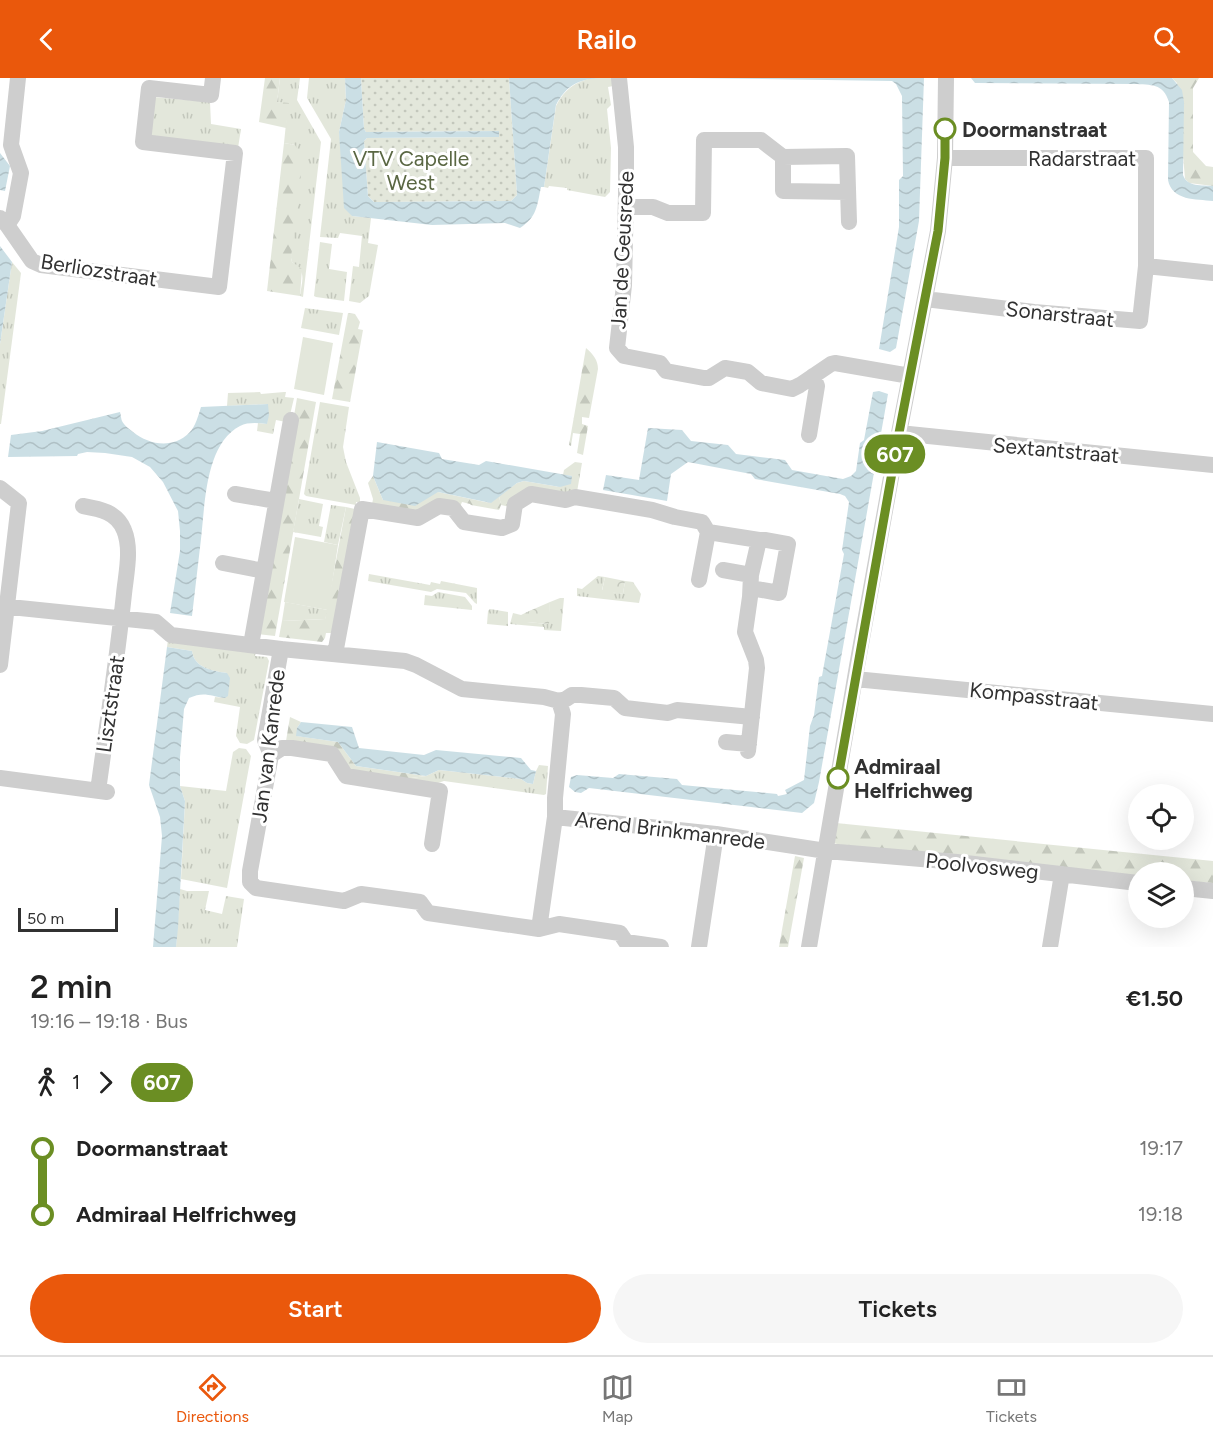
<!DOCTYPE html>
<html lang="en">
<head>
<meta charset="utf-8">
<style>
	:root { --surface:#fff; --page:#f6f6f6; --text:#222; --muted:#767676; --line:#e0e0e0; --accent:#ea580c }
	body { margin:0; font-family:Figtree,sans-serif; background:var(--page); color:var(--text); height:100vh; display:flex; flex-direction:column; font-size:22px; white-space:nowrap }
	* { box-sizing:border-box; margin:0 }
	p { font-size:20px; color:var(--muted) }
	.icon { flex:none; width:33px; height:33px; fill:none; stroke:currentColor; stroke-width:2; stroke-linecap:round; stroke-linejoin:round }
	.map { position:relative; height:869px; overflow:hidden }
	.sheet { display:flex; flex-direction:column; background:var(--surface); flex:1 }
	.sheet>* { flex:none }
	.badge { padding:0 12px; border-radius:20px; font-size:21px; line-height:39px }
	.tools { position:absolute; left:1128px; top:706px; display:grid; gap:12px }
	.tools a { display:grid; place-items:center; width:66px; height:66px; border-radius:50%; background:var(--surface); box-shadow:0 6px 24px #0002; font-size:30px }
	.scale { position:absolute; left:18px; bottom:15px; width:100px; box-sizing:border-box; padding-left:6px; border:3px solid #313131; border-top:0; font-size:16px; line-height:21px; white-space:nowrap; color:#313131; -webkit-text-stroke:4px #fff; paint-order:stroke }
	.map>.badge { position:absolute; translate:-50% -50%; box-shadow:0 0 0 3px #fff }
	.legs { display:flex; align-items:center; gap:9px; height:66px; padding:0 30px; font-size:20px }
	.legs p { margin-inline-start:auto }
	.head { display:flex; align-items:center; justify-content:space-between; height:102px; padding:0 30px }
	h1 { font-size:33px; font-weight:600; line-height:45px }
	.cta { display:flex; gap:12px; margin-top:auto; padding:12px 30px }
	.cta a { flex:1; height:69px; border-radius:36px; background:var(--accent); color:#fff; font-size:24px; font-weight:600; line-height:69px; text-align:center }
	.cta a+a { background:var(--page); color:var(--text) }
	ul { padding:0 30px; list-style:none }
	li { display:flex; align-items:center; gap:21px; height:66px; font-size:22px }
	li i { display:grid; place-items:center; width:9px; height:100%; margin:0 8px; background:currentColor }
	li i::after { content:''; width:15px; height:15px; margin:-8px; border:4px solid; border-radius:50%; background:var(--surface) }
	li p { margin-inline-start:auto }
	li:first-child i { background:linear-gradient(#0000 50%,currentColor 0) }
	li:last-child i { background:linear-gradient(currentColor 50%,#0000 0) }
	header { display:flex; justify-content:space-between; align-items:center; height:78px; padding:0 30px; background:var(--accent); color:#fff; font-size:27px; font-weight:600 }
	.dock { display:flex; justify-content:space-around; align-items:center; height:84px; border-top:2px solid var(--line); background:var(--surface); font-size:16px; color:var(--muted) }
	.dock a { display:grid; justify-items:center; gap:3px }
	.dock .current { color:var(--accent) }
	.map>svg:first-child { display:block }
	.grass { fill:url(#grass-tufts) }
	.forest { fill:url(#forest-firs) }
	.park { fill:url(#park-crowns) }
	.garden { fill:url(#garden-dots) }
	.pitch { fill:#e3e7db }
	.water { fill:url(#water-waves) }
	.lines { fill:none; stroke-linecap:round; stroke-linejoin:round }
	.minor { stroke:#cecece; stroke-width:16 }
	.line-1-casing { stroke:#fff; stroke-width:14 }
	.line-1 { stroke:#6b8e23; stroke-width:9 }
	.stop-1-dot { fill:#fff; stroke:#6b8e23; stroke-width:3 }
	.labels { text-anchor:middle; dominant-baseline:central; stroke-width:6; stroke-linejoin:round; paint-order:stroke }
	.stop-label { font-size:21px; font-weight:bold; fill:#313131; stroke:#fff; text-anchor:start }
	.park-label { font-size:21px; fill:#5a6743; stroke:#fff }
	.street-label { font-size:21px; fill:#313131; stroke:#fff }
</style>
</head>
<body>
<header><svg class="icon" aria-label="back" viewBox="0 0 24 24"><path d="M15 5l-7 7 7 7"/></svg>Railo<svg class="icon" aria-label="search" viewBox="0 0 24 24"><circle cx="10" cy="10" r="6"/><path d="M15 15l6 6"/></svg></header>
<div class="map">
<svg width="1213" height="869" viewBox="0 0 1213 869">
	<defs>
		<pattern id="grass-tufts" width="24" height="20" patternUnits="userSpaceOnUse" patternTransform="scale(1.5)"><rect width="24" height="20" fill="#e3e7db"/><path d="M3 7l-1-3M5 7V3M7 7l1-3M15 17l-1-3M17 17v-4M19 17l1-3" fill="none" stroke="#c3c7bc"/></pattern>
		<pattern id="forest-firs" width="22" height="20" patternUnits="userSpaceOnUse" patternTransform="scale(1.5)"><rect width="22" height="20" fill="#e3e7db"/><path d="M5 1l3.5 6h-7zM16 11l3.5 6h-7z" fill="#c3c7bc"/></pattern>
		<pattern id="park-crowns" width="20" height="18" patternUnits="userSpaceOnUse" patternTransform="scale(1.5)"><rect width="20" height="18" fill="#e3e7db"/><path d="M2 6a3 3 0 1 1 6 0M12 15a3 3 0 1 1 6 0" fill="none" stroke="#c3c7bc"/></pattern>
		<pattern id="garden-dots" width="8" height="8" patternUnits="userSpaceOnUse" patternTransform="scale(1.5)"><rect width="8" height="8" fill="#e3e7db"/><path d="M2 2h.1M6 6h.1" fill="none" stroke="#c3c7bc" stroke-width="1.8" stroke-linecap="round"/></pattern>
		<pattern id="water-waves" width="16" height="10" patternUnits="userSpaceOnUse" patternTransform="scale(1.5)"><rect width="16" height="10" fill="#cbdfe5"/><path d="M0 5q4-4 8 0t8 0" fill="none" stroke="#afc0c5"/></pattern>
	</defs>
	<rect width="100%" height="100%" fill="#fff"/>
	<path class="grass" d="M280 0H300L297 22 321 64 303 219 300 218C302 201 307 195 292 184L291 180 295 67 284 65 288 26 277 24Z
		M309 0H345L346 22 339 54 352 138 371 140 368 165 378 167 369 218 360 225 349 223 353 188 359 189 362 158 340 155 338 160 320 159 331 61 307 20Z
		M593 0H613V8L608 9 611 27 607 31 611 70 610 114 605 119 567 112V110L549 108 548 110 544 109 556 28C564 12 575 3 593 0Z
		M154 19 210 24 211 46 241 51 238 70 149 59Z
		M320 164 332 166 329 191 347 194 344 223 316 219 314 218Z
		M12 184 21 195 1 346H0V266Z
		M305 230 343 235 339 257 301 250Z
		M260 314 261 316 284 314H286L285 319 294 320 290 337 286 344 276 342 273 356 257 353 258 345 267 346 268 326 227 328 228 315Z
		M320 324 349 329 343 369 346 384 360 420V425L356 424V427L306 418 304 416Z
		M575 384 582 385 577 414 510 429 501 427 499 418 517 405 524 403 560 409 572 398 563 397 564 392Z
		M299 421 323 426 319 448 323 449 321 459 293 454Z
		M331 427 346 429 338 467 324 464Z
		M369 496 430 507 431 504 440 506 441 503 477 510V526L475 525 466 515 437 511 431 514 368 503Z
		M598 498 605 499 602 512 623 516 625 503 633 504 641 516 639 525 577 518V510L582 511Z
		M438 514 465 519 472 528V532L424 527 425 517 432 518Z
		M560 520H564L561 553 544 552V549L510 546 513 535 521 537 527 534V544L548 546 550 524Z
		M285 524 328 532 325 541 282 543Z
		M490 531 508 534V548L487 546 488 533Z
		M168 562 256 573 255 578 267 579 269 583 254 662 247 666 240 665 236 658 240 629 214 624 215 619 225 620 227 595C213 593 194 590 192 573L167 569Z
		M239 670 246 671 251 678 227 810 181 801 185 723 180 708 226 713 233 674Z
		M539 687 548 688 546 716 544 717 444 703 432 707 396 702 426 698 439 692 521 701 527 705 533 706 536 693Z
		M180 811 187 813H209L205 832 222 836 226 818 244 821 237 869H176Z"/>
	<path class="forest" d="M265 0H280L277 24 289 25 286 50 259 44Z
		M1172 0H1199L1193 10V74L1206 88 1213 89V108L1189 105 1185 101 1177 5Z
		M284 65 295 67 303 80 291 180 292 184 302 191 300 218 267 213Z
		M348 235 355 236 360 244 358 251 363 252 350 324 332 321Z
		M586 270C593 276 598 282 598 291L589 340 582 339V346L588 348 583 377 577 375 580 356 573 355 571 368 569 367Z
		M297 320 316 324 275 558 257 556Z
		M373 398 383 422 438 414 490 425 499 418 501 427 499 432 471 427 470 426 462 424 460 429 420 433 372 427 373 421 368 405Z
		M346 429 355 431 333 555H326L325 560 322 564 279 559 282 543 325 541Z
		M290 639 301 644 297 650V658L338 664 356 688 426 698 396 702 353 695 286 663Z
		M836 745 1213 783V805L1184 803V795H1138V798L870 774 833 765Z
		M795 778 804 780 788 869H779Z"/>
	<path class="park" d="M605 499 625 503 623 516 602 513Z
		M550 524 549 546 526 544 527 534Z"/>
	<path class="garden" d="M361 0H509L517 117 511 123 374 124 368 118 364 63 367 60 499 59V53L366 54 364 51Z"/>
	<path class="pitch" d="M303 259 333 265 324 317 294 311Z
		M295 459 338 467 328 532 284 524Z"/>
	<path class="water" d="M345 0H361L364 51 366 54 499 53V59L367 60 364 63 368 118 374 124 511 123 517 117 509 0H600C578 1 566 8 556 27L544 109H541C537 128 537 139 520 150L505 145 432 147 352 138 344 130 339 54 346 22Z
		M689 0H924L919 143 896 270 890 274 879 271 899 149V102L903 98 902 18 896 6 892 3Z
		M971 0H1172L1182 12 1184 24 1183 97C1187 109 1202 107 1213 108V123C1196 121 1172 123 1168 102L1169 24C1163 5 1151 7 1134 6L975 5Z
		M0 75 10 88 5 113 0 112Z
		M0 168 12 184 0 266Z
		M879 313 888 316 819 704 814 725 802 735 589 710 581 715 575 714 569 709 571 699 577 697 613 700 619 696 677 701 682 707 777 716 778 718 787 716 785 712 804 702 810 648 814 637 819 599 822 598 844 476 842 472 849 424 845 418 840 416 755 401 751 396 688 384 671 396 667 423 603 412 606 397 639 402 648 350 682 352 691 363 728 367 736 376 785 382 792 392 843 401 851 398 856 393 860 365 864 362 873 314Z
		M268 326 269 337 267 346C258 345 248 344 240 348 205 366 205 427 201 461 198 487 195 512 192 538L170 535 180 473V453L178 433 163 404 150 389 132 379 105 375 87 374 78 376 77 378 8 379 11 357 42 353 120 334C121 337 121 341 122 343 124 347 129 351 133 354 149 367 173 371 189 355 196 348 198 338 201 329Z
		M377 364 439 375 442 381 479 387 486 383 572 398 571 406 560 409 524 403 517 405 491 425 438 414 415 428 383 422 373 398Z
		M167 569 192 573C194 590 213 593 227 595L230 600 228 618 225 620C210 618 204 613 189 620L184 631 180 679V708L185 723 178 850 176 869H153L162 758 160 739 149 707Z
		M301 644 352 649 359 670 424 677 436 672 521 680 531 692 536 693 533 706 527 705 521 701 439 692 426 698 356 688 338 664 296 658 297 650Z"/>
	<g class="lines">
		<path class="minor" d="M619 0 626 69V116L624 207 617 270 624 278 660 285 666 293 704 300H709L725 290 748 294 761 305 792 311 800 307 831 286 835 285 910 298
			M783 79V113L848 114
			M626 129H653L668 135H703L704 62H761L783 79 847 78 849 144
			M0 140 7 147 32 183 41 187 219 209 235 75 143 64 149 10 211 17 213 0
			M7 147 13 138 21 95 11 67 18 0
			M1146 188 1213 195
			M925 221 1034 234 1140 243 1146 188V80H945
			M899 355 1213 387
			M809 357 817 308 813 298
			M0 410 19 425 0 587
			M235 416 276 423
			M83 428C100 431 117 434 124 452 132 471 126 496 124 516 117 582 107 647 98 713
			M223 485 264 493
			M723 492 751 497
			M699 502 708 454
			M751 510 779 515 788 466 766 462H759
			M0 528 156 544 171 557 281 571 405 583 416 587 462 611 544 619 559 623 563 636 555 720V739
			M251 567 291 342
			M281 571 265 662 271 677 250 793V804L256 810 344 823 361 816 420 824 428 835 539 851 559 846 620 855 626 864 661 869
			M335 576 362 431 418 440 439 428 453 430 464 444 502 450 512 446 515 426 531 416 566 422 575 419 652 432 675 439 702 444 708 454 759 462 751 497 750 519 745 554 756 582 757 590 748 673
			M855 601 1213 636
			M559 623 566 621 572 617H581L614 620 625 630 668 635 677 632 752 639
			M726 664 749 666
			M271 677 282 670H292L332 676 346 698 440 713 432 766
			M0 700 107 714
			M1184 810 1213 813
			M539 851 555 739 716 756 826 773 957 784 1138 805
			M699 869 716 756
			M809 869 857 588 899 355 938 153 945 80 946 0
			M1050 869 1062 796"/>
	</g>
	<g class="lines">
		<g class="line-1-casing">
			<path id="line-1" d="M838 700 899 355 938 153 945 80V51"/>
		</g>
		<use href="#line-1" class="line-1"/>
	</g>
	<g class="stop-1-dot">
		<circle cx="945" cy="51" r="10"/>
		<circle cx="838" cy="700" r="10"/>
	</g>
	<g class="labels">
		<g class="stop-label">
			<text x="962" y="51">Doormanstraat</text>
			<text x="854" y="688">Admiraal<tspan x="854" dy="24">Helfrichweg</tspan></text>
		</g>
		<g class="park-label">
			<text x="411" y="80">VTV Capelle<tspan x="411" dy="24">West</tspan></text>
		</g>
		<g class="street-label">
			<text x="1082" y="80">Radarstraat</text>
			<text transform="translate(622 172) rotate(-87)">Jan de Geusrede</text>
			<text transform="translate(99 192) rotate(9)">Berliozstraat</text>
			<text transform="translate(1060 236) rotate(6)">Sonarstraat</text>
			<text transform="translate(1056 372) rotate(5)">Sextantstraat</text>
			<text transform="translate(1034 618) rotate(6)">Kompasstraat</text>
			<text transform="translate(110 626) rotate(-82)">Lisztstraat</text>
			<text transform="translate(268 668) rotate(-83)">Jan van Kanrede</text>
			<text transform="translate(670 752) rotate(7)">Arend Brinkmanrede</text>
			<text transform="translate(982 788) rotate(6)">Poolvosweg</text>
		</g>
	</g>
</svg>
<div class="tools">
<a><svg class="icon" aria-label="locate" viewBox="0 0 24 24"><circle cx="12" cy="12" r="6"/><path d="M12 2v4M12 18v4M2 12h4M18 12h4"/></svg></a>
<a><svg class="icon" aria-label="layers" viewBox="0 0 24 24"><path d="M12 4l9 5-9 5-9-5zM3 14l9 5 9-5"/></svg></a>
</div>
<div class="scale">50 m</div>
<b class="badge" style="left:895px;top:376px;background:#6b8e23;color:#fff">607</b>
</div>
<section class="sheet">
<div class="head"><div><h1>2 min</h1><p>19:16 – 19:18 · Bus</p></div><b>€1.50</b></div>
<div class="legs"><svg class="icon" aria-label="walk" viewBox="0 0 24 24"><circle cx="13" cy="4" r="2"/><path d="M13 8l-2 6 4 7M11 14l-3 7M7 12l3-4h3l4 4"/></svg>1<svg class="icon" aria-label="forward" viewBox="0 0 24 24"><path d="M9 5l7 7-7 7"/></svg><b class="badge" style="background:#6b8e23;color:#fff">607</b></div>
<ul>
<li><i style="color:#6b8e23"></i><b>Doormanstraat</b><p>19:17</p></li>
<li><i style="color:#6b8e23"></i><b>Admiraal Helfrichweg</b><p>19:18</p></li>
</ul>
<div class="cta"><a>Start</a><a>Tickets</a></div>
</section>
<nav class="dock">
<a class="current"><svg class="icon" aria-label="directions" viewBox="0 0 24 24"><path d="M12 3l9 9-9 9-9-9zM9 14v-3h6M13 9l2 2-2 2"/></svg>Directions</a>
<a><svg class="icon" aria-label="map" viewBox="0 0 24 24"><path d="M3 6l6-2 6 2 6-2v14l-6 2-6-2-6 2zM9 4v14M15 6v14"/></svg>Map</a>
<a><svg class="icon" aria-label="tickets" viewBox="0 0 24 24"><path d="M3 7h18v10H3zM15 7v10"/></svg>Tickets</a>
</nav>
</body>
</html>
